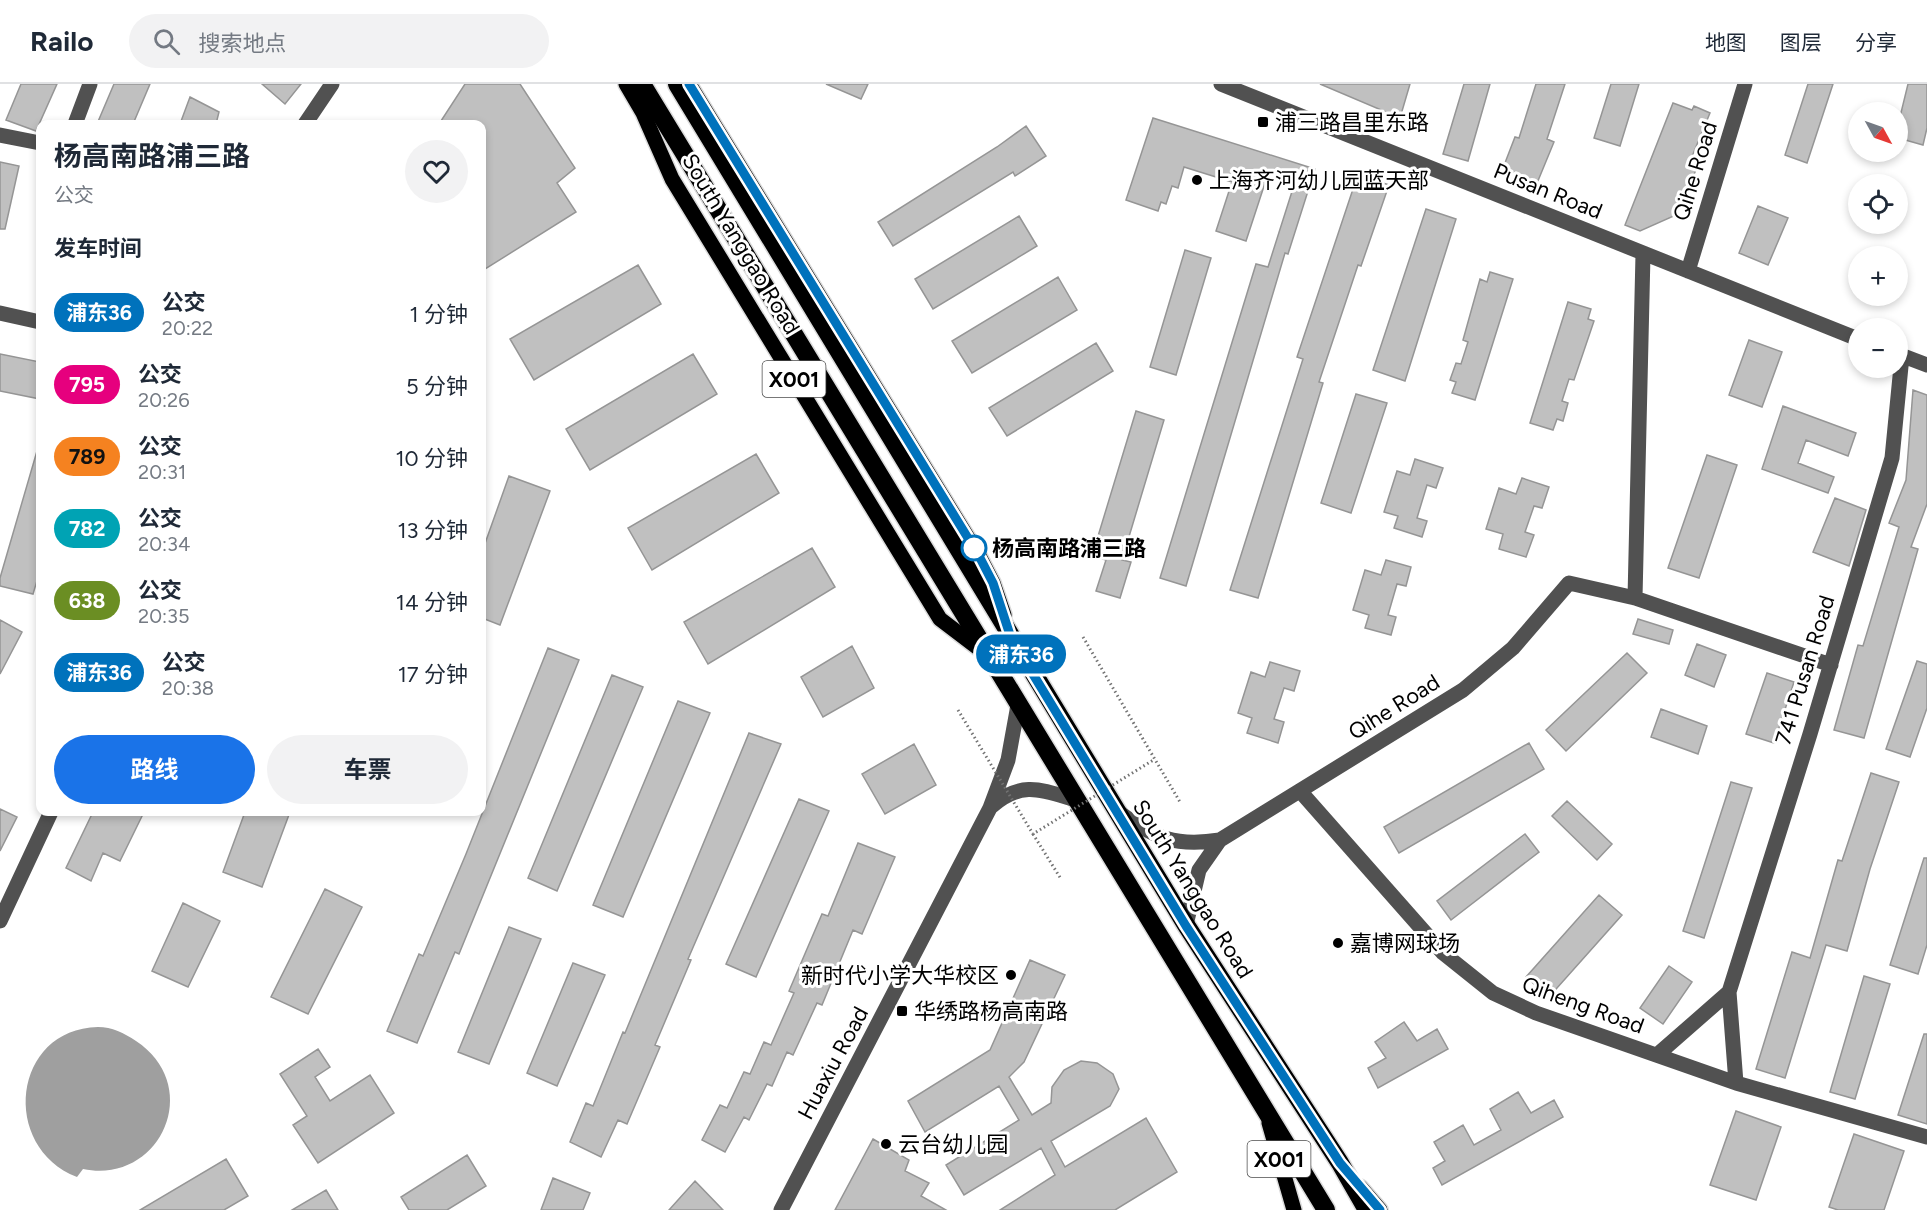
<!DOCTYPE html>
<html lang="zh">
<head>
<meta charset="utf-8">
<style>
	:root { --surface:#fff; --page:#f2f2f3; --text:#1f2937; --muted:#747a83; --line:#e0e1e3; --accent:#1a73e8 }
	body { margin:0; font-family:Figtree,"Noto Sans SC",sans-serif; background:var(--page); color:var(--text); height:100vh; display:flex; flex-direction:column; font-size:22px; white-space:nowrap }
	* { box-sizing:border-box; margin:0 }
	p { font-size:20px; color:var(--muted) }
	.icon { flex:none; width:33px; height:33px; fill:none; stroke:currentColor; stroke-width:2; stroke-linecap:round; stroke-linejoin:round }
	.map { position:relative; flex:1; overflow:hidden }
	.panel { position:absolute; left:36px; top:36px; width:450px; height:696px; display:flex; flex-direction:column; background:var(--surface); border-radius:12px; box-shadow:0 3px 9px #0003 }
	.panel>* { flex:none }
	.badge { padding:0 12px; border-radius:20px; font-size:21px; line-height:39px }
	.needle { width:39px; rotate:130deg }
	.controls { position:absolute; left:1848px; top:18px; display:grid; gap:12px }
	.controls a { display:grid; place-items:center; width:60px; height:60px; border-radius:50%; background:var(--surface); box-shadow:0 3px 9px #0003; font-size:30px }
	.map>.badge { position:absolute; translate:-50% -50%; box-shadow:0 0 0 3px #fff }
	h2 { padding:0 18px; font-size:22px; line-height:54px }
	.round { display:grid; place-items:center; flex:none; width:63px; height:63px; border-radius:32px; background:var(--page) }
	.headline { display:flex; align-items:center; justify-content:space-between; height:102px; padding:0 18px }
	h1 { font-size:28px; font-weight:700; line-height:45px }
	.button { display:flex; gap:12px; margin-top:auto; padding:12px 18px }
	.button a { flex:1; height:69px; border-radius:36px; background:var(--accent); color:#fff; font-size:24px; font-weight:700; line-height:69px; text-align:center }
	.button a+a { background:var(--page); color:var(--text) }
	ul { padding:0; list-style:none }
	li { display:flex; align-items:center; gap:18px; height:72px; padding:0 18px }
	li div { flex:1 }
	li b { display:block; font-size:22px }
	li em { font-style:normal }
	li .badge { min-width:66px; font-weight:700; text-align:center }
	header { display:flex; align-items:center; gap:36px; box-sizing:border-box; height:84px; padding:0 30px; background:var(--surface); border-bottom:2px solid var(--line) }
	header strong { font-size:28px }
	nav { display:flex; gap:33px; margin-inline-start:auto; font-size:21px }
	.search { width:420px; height:54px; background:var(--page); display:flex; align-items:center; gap:15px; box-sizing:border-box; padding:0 21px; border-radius:33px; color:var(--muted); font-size:22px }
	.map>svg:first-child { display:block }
	.water { fill:#9f9f9f }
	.building { fill:#c0c0c0; stroke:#959595; stroke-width:1.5 }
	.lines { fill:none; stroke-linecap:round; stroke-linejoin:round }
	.major-casing { stroke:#dbdbdb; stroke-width:18 }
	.highway-casing { stroke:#dbdbdb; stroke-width:21 }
	.path { stroke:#737373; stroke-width:3; stroke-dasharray:1.5 3; stroke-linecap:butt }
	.minor { stroke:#515151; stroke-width:15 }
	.major { stroke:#000; stroke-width:15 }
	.highway { stroke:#000; stroke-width:18 }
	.path-bridge { stroke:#737373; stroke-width:3; stroke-dasharray:1.5 3; stroke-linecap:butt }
	.line-casing { stroke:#fff; stroke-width:14 }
	.line { stroke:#0072bc; stroke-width:9 }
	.poi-dot { fill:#000; stroke:#fff; stroke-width:2 }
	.stop-dot { fill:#fff; stroke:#0072bc; stroke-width:3 }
	.labels { text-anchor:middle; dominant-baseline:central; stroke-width:6; stroke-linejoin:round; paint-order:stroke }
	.shield { fill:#fff; stroke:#4c4c4c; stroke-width:1.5 }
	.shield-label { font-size:21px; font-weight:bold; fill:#000 }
	.poi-label { font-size:22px; fill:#000; stroke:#fff; text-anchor:start }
	.street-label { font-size:22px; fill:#000; stroke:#fff }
	.stop-label { font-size:22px; font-weight:bold; fill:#000; stroke:#fff; text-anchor:start }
</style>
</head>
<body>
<header>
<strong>Railo</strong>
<div class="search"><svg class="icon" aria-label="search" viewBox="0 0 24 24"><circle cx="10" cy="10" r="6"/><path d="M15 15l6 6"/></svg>搜索地点</div>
<nav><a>地图</a><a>图层</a><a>分享</a></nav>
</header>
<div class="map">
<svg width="1927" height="1126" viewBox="0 0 1927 1126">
	<rect width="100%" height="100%" fill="#fff"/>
	<path class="water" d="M98 943C112 943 124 949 136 957 205 1003 160 1101 83 1085L77 1093C0 1063 12 945 98 943Z"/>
	<path class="building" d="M21 0H57L36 47 6 36Z
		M114 0H150L133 40H97Z
		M262 0H301L285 20Z
		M465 0H520L575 84 557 99 576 128 482 187V40H439Z
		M826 0H868L861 15Z
		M1320 0H1410L1400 34Z
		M1464 0H1490L1468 77 1443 70Z
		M1536 0H1565L1547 55 1554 58 1535 104 1516 97 1519 90 1503 84 1515 53 1519 54Z
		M1611 0H1639L1620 62 1594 54Z
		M1808 0H1833L1807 79 1785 71Z
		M1908 0H1927V44L1923 61 1898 54V41Z
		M190 13 219 28 216 40H180Z
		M1673 19 1692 26 1694 22 1710 29 1691 75 1699 79 1676 131 1640 147 1625 141Z
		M1153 34 1315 85 1288 170 1285 169 1186 502 1160 494 1256 180 1268 183 1295 98 1268 90 1246 157 1216 147 1232 98 1184 83 1178 104 1172 102 1166 120 1161 118 1158 127 1126 116Z
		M1026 42 1046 72 1015 92 1013 88 893 162 878 138 997 63Z
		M0 78 19 82 5 145H0Z
		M1358 90 1389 101 1361 182 1358 181 1319 298 1323 299 1258 514 1230 506 1303 275 1297 273Z
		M1758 122 1788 134 1768 181 1739 169Z
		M1426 125 1456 135 1405 297 1373 286Z
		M1019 132 1037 162 933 225 915 195Z
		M1185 166 1211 174 1176 291 1150 283Z
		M638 181 661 220 534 296 510 255Z
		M1490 188 1513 195 1475 316 1452 309 1456 298 1450 296 1456 279 1461 280 1468 258 1463 256 1480 195 1487 198Z
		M1058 193 1077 226 972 289 952 257Z
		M1568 218 1591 225 1588 235 1594 237 1574 296 1569 295 1562 317 1568 319 1563 337 1557 335 1553 346 1530 339Z
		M1749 256 1782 268 1762 323 1729 311Z
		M1096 259 1113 287 1007 352 989 324Z
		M0 270 40 278V315L0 307Z
		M693 270 717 310 590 386 566 345Z
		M1913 306 1927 311V420L1911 463 1918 465 1864 654 1834 646 1858 561 1863 562 1899 443 1889 439 1906 396Z
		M1356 310 1387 319 1351 429 1321 419Z
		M1783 322 1856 349 1848 372 1806 356 1798 379 1834 393 1828 409 1762 385Z
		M1136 327 1164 336 1122 476 1131 478 1120 514 1096 507 1106 476 1092 472Z
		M37 367H40V487L33 510 0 502V494Z
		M756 370 779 409 652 486 628 444Z
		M1707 371 1737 381 1699 494 1668 484Z
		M1415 375 1443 384 1436 404 1427 401 1417 434 1427 437 1422 453 1394 444 1398 432 1384 428 1397 387 1410 391Z
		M509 392 550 407 500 541 482 534V468Z
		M1522 394 1549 403 1542 424 1534 422 1525 448 1534 451 1526 473 1499 465 1503 450 1486 445 1499 404 1516 410Z
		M1835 414 1866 426 1849 482 1813 468Z
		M812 464 835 503 708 580 684 538Z
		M1386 476 1411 483 1406 502 1397 500 1388 531 1396 533 1391 551 1365 544 1369 531 1353 526 1365 486 1381 491Z
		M1638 535 1673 546 1669 560 1633 550Z
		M0 536 22 548 0 590Z
		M1697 560 1726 571 1714 603 1685 591Z
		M852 562 874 604 823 633 801 593Z
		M548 564 579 576 459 870 455 868 417 959 387 947 419 870 423 872 466 770Z
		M1627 569 1647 589 1566 667 1546 646Z
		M1917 577 1927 580V624L1910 673 1886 665Z
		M1270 578 1300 587 1294 607 1284 604 1274 635 1284 638 1278 659 1247 649 1252 634 1238 629 1251 588 1265 593Z
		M1767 589 1794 598 1774 659 1746 650Z
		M612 591 643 603 557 807 528 794Z
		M678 617 710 629 623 833 593 821Z
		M1661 625 1707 642 1698 670 1651 653Z
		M749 649 781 660 688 875 691 876 655 961 660 963 627 1040 618 1036 601 1073 570 1058 586 1019 593 1022 623 948 625 949Z
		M1529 659 1544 685 1399 769 1384 743Z
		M914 660 936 701 885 730 862 690Z
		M1871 689 1899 698 1870 785 1847 867 1826 861 1785 994 1756 985 1792 868 1810 874 1838 776 1842 777Z
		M1731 698 1752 704 1704 854 1683 847Z
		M799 715 829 727 756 893 726 880Z
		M1567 717 1612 760 1597 776 1552 732Z
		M0 725 17 733 0 767Z
		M93 728H144L120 777 103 769 91 797 66 784Z
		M245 728H290L262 803 223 788Z
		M1525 750 1539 768 1451 836 1437 817Z
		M858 759 895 773 862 850 853 846 822 921 817 919 793 971 787 968 772 1002 767 1000 749 1036 744 1033 725 1068 702 1056 720 1021 727 1024 744 988 750 990 764 958 771 961 794 909 789 907 822 830 828 832Z
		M1924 774H1927V861L1918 890 1890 881Z
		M325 805 362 823 308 930 271 913Z
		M1599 811 1622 831 1549 913 1526 893Z
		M183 819 220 837 188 903 152 887Z
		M509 843 541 855 489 980 458 968Z
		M1030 876 1065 891 1024 978 1009 993 1032 1031 1051 1019 1052 1003 1064 986 1081 977 1097 979 1113 990 1119 1005 1110 1022 1051 1057 1065 1083 1146 1034 1177 1088 1115 1126H1000L1055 1091 1041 1064 964 1111 946 1081 1019 1036 999 1002 925 1048 908 1017 990 966Z
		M573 879 605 891 557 1002 527 989Z
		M1669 882 1692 898 1663 940 1640 924Z
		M1864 892 1890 900 1855 1015 1830 1008Z
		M1404 938 1417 957 1437 945 1448 965 1378 1004 1368 984 1386 974 1375 958Z
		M1924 950H1927V1040L1898 1031Z
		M318 965 330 983 315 993 330 1017 370 991 394 1029 318 1079 293 1041 307 1032 280 990Z
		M1518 1008 1531 1029 1554 1016 1563 1033 1442 1101 1433 1084 1445 1077 1434 1058 1463 1041 1474 1061 1501 1046 1490 1025Z
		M1736 1027 1781 1043 1756 1116 1710 1101Z
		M1854 1050 1904 1067 1884 1126H1838L1829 1123Z
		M873 1055 909 1076 905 1087 929 1099 921 1112 946 1126H835Z
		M467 1071 486 1102 447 1126H409L401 1113Z
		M226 1075 248 1112 224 1126H140Z
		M553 1094 590 1109 583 1126H541Z
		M695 1097 723 1126H669Z
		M326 1106 338 1126H292Z"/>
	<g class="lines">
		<g class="major-casing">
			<path id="major" d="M626 0 643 29 672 95 940 535 986 570
				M689 0 979 472 993 499 1004 531
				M1269 1039 1294 1126
				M1360 1103 1380 1126"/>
		</g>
		<g class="highway-casing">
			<path id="highway" d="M642 0 1326 1126
				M677 0 1186 841 1340 1079 1367 1126"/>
		</g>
		<path class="path" d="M1083 553 1180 718
			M1033 750 1061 795"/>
		<path class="minor" d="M1221 0 1858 255
			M75 40 90 0
			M305 40 332 0
			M0 51 40 59
			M1688 187 1745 0
			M0 229 40 238
			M1898 270 1927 281
			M1635 514 1643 170
			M1300 707 1443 869 1493 909 1536 929 1736 999 1927 1053
			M992 722C1022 696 1042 706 1076 716
			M1120 729C1155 754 1175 763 1220 756
			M0 837 51 728
			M1186 841 1199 786 1220 756 1463 606 1513 564 1569 499 1635 514 1831 581
			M1657 971 1729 908
			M1736 999 1729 908 1810 650 1892 374 1902 272
			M781 1126 990 724 1008 676 1018 621"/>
		<use href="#major" class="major"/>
		<use href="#highway" class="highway"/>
		<path class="path-bridge" d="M958 626 1033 750 1155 675"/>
	</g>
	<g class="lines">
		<g class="line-casing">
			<path id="line" d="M689 0 979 472 993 499 1011 554 1186 842 1340 1079 1380 1126"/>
		</g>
		<use href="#line" class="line"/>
	</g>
	<g class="poi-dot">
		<rect x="1257" y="32" width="12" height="12" rx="3"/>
		<circle cx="1197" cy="96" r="6"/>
		<circle cx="1338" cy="859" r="6"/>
		<circle cx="1011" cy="891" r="6"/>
		<rect x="896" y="921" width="12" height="12" rx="3"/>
		<circle cx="886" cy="1060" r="6"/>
	</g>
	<circle class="stop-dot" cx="974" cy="464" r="12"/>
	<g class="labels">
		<g class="shield">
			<rect x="762.5" y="277" width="63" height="36" rx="4.5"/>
			<rect x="1247.5" y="1057" width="63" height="36" rx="4.5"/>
		</g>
		<g class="shield-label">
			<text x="794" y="295">X001</text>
			<text x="1279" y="1075">X001</text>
		</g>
		<g class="poi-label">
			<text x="1275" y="38">浦三路昌里东路</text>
			<text x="1209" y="96">上海齐河幼儿园蓝天部</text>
			<text x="1350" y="859">嘉博网球场</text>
			<text x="999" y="891" text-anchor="end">新时代小学大华校区</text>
			<text x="914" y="927">华绣路杨高南路</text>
			<text x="898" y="1060">云台幼儿园</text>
		</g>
		<g class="street-label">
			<text transform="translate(1695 87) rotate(-73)">Qihe Road</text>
			<text transform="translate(1548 107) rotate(22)">Pusan Road</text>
			<text transform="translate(741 160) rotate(59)">South Yanggao Road</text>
			<text transform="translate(1805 586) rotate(-73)">741 Pusan Road</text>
			<text transform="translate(1394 623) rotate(-32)">Qihe Road</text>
			<text transform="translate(1193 805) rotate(58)">South Yanggao Road</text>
			<text transform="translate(1583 921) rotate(20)">Qiheng Road</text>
			<text transform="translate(833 979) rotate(-62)">Huaxiu Road</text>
		</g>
		<g class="stop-label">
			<text x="992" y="464">杨高南路浦三路</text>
		</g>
	</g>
</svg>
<div class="controls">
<a><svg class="needle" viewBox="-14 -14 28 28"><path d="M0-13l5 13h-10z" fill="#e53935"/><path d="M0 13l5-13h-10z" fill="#747a83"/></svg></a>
<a><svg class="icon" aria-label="locate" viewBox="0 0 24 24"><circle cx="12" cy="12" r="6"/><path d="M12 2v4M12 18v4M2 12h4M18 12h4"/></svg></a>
<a>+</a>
<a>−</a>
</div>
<b class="badge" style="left:1021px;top:570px;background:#0072bc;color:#fff">浦东36</b>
<section class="panel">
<div class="headline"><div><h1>杨高南路浦三路</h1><p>公交</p></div><a class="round"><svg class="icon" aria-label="heart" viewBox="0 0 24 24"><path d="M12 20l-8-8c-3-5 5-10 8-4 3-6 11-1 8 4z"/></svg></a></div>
<h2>发车时间</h2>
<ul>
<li><span class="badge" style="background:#0072bc;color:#fff">浦东36</span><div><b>公交</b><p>20:22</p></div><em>1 分钟</em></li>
<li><span class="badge" style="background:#e6007e;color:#fff">795</span><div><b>公交</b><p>20:26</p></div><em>5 分钟</em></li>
<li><span class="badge" style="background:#f58220;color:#111">789</span><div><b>公交</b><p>20:31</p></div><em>10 分钟</em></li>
<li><span class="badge" style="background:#00a3b4;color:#fff">782</span><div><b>公交</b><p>20:34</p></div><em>13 分钟</em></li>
<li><span class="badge" style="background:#6b8e23;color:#fff">638</span><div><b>公交</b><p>20:35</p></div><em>14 分钟</em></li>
<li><span class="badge" style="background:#0072bc;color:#fff">浦东36</span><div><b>公交</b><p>20:38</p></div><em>17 分钟</em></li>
</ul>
<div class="button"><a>路线</a><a>车票</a></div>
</section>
</div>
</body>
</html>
